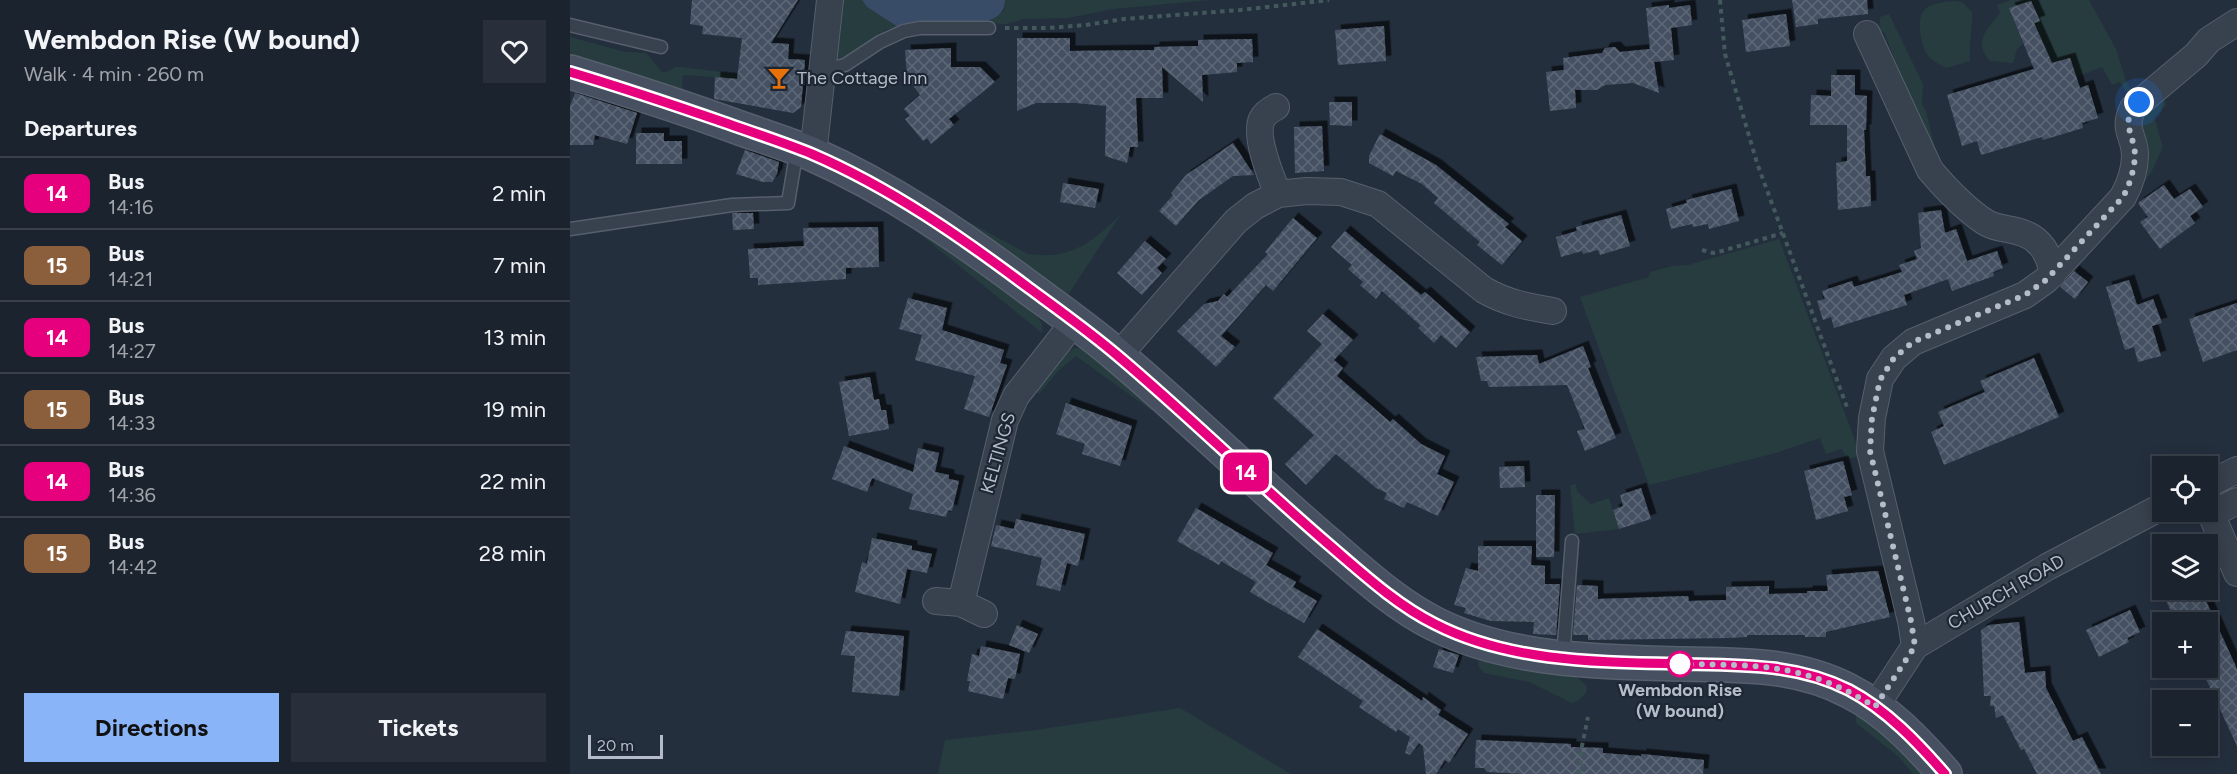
<!DOCTYPE html>
<html lang="en">
<head>
<meta charset="utf-8">
<style>
	:root { --surface:#1b232e; --page:#282f3a; --text:#f1f3f6; --muted:#a0a4aa; --line:#39404a; --accent:#8ab4f8 }
	body { margin:0; font-family:Figtree,sans-serif; background:var(--page); color:var(--text); height:100vh; display:flex; flex-direction:column; font-size:22px; white-space:nowrap }
	* { box-sizing:border-box; margin:0 }
	p { font-size:20px; color:var(--muted) }
	.icon { flex:none; width:33px; height:33px; fill:none; stroke:currentColor; stroke-width:2; stroke-linecap:round; stroke-linejoin:round }
	.map { position:relative; flex:1; overflow:hidden }
	.sheet { display:flex; flex-direction:column; background:var(--surface); width:570px }
	.sheet>* { flex:none }
	.badge { padding:0 12px; border-radius:9px; font-size:21px; line-height:39px }
	.controls { position:absolute; left:1582px; top:456px; display:grid; gap:12px }
	.controls a { display:grid; place-items:center; width:66px; height:66px; border-radius:0px; background:var(--surface); box-shadow:0 3px 15px #0003,0 0 0 2px var(--line); font-size:30px }
	.scale { position:absolute; left:18px; bottom:15px; width:75px; box-sizing:border-box; padding-left:6px; border:3px solid #b4bcc9; border-top:0; font-size:16px; line-height:21px; white-space:nowrap; color:#b4bcc9; -webkit-text-stroke:4px #1d2633; paint-order:stroke }
	.you { position:absolute; width:30px; height:30px; margin:-15px; border:4px solid #fff; border-radius:50%; background:#1a73e8; box-shadow:0 0 0 9px #1a73e833 }
	.map>.badge { position:absolute; translate:-50% -50%; box-shadow:0 0 0 3px #fff }
	h2 { padding:0 24px; font-size:22px; line-height:54px }
	.round { display:grid; place-items:center; flex:none; width:63px; height:63px; border-radius:0px; background:var(--page) }
	.overview { display:flex; align-items:center; justify-content:space-between; height:102px; padding:0 24px }
	h1 { font-size:28px; font-weight:700; line-height:45px }
	.button { display:flex; gap:12px; margin-top:auto; padding:12px 24px }
	.button a { flex:1; height:69px; border-radius:0px; background:var(--accent); color:#111; font-size:24px; font-weight:700; line-height:69px; text-align:center }
	.button a+a { background:var(--page); color:var(--text) }
	ul { padding:0; list-style:none }
	li { display:flex; align-items:center; gap:18px; height:72px; padding:0 24px; border-top:2px solid var(--line) }
	li div { flex:1 }
	li b { display:block; font-size:22px }
	li em { font-style:normal }
	li .badge { min-width:66px; font-weight:700; text-align:center }
	main { display:flex; flex:1; min-height:0 }
	.map>svg:first-child { display:block }
	.green { fill:#263c3f }
	.water { fill:#394c67 }
	.building { fill:url(#building-cross-hatch); filter:url(#shadow) }
	.lines { fill:none; stroke-linecap:round; stroke-linejoin:round }
	.lane-casing { stroke:#565f6c; stroke-width:15 }
	.street-casing { stroke:#565f6c; stroke-width:28 }
	.secondary-casing { stroke:#565f6c; stroke-width:36 }
	.path { stroke:#44595c; stroke-width:4; stroke-dasharray:4.5 4.5; stroke-linecap:butt }
	.lane { stroke:#38414e; stroke-width:12 }
	.street { stroke:#38414e; stroke-width:26 }
	.secondary { stroke:#465061; stroke-width:33 }
	.line-casing { stroke:#fff; stroke-width:14 }
	.line { stroke:#e6007e; stroke-width:9 }
	.walk { stroke:#b4bcc9; stroke-width:6; stroke-dasharray:0 10.8 }
	.stop-dot { fill:#fff; stroke:#e6007e; stroke-width:3 }
	.labels { text-anchor:middle; dominant-baseline:central; stroke-width:4.5; stroke-linejoin:round; paint-order:stroke }
	.poi-label { font-size:18px; fill:#b4bcc9; stroke:#1d2633; text-anchor:start }
	.street-label { font-size:18px; fill:#b4bcc9; stroke:#1d2633 }
	.stop-label { font-size:18px; font-weight:bold; fill:#b4bcc9; stroke:#1d2633 }
</style>
</head>
<body>
<main>
<section class="sheet">
<div class="overview"><div><h1>Wembdon Rise (W bound)</h1><p>Walk · 4 min · 260 m</p></div><a class="round"><svg class="icon" aria-label="heart" viewBox="0 0 24 24"><path d="M12 20l-8-8c-3-5 5-10 8-4 3-6 11-1 8 4z"/></svg></a></div>
<h2>Departures</h2>
<ul>
<li><span class="badge" style="background:#e6007e;color:#fff">14</span><div><b>Bus</b><p>14:16</p></div><em>2 min</em></li>
<li><span class="badge" style="background:#8b5e3c;color:#fff">15</span><div><b>Bus</b><p>14:21</p></div><em>7 min</em></li>
<li><span class="badge" style="background:#e6007e;color:#fff">14</span><div><b>Bus</b><p>14:27</p></div><em>13 min</em></li>
<li><span class="badge" style="background:#8b5e3c;color:#fff">15</span><div><b>Bus</b><p>14:33</p></div><em>19 min</em></li>
<li><span class="badge" style="background:#e6007e;color:#fff">14</span><div><b>Bus</b><p>14:36</p></div><em>22 min</em></li>
<li><span class="badge" style="background:#8b5e3c;color:#fff">15</span><div><b>Bus</b><p>14:42</p></div><em>28 min</em></li>
</ul>
<div class="button"><a>Directions</a><a>Tickets</a></div>
</section>
<div class="map">
<svg width="1667" height="774" viewBox="0 0 1667 774">
	<defs>
		<pattern id="building-cross-hatch" width="8" height="8" patternUnits="userSpaceOnUse" patternTransform="scale(1.5)"><rect width="8" height="8" fill="#455162"/><path d="M0 0l8 8M0 8l8-8" fill="none" stroke="#5d6877"/></pattern>
		<filter id="shadow"><feDropShadow dx="5.5" dy="-5.5" stdDeviation="0" flood-color="#0009"/></filter>
	</defs>
	<rect width="100%" height="100%" fill="#242f3e"/>
	<path class="green" d="M270 0H292L297 7 328 27 316 30 275 58H267Z
		M435 0H641L543 9 498 18 454 19 437 24 400 23 434 11Z
		M1441 0H1519L1546 49 1556 81 1564 97 1557 93 1550 82 1542 85 1532 67 1506 77 1500 58 1482 63 1464 23 1441 13 1453 44 1447 49 1443 63 1420 61C1402 41 1418 29 1430 13L1427 5Z
		M1383 1 1392 2 1402 12C1403 28 1398 44 1400 61L1376 68C1371 65 1364 62 1360 58 1351 49 1345 19 1355 9 1362 3 1374 2 1383 1Z
		M1319 14 1353 84 1352 104 1356 111 1365 148H1357L1315 34 1309 29 1310 17Z
		M0 37 55 52 76 53 92 72H96L106 67H111L184 76V80L113 75 112 92 0 57Z
		M1593 93 1596 105 1584 118C1589 129 1588 135 1593 146L1581 173 1570 186C1578 155 1579 146 1568 115Z
		M380 212 458 254C501 260 523 242 551 214L498 295Z
		M335 215 465 313 472 324V333L330 218Z
		M1209 239 1291 456 1277 459 1272 449 1256 454 1250 438 1206 453 1079 485 1010 297 1079 277 1080 272 1102 266 1118 265Z
		M504 348H514L586 406 582 411 506 356 488 371 469 394 464 390 496 353Z
		M1006 484 1007 491 1021 504 1039 498 1049 529 1005 534 1000 485Z
		M908 659 931 666 933 664 1003 674 1017 686 1016 693 1009 700 1002 703 959 682 914 673 908 666Z
		M610 708 721 774H368L375 740 466 730Z
		M1286 710 1358 774H1343L1329 757 1286 723Z"/>
	<path class="water" d="M292 0H435C435 34 374 20 352 22 344 22 336 25 328 27L297 7Z"/>
	<path class="building" d="M122 0H228L201 43 219 44 218 59 235 60 231 107 223 113 144 99 145 77 167 79 172 38 132 34 133 26 120 24Z
		M1222 0H1297L1298 14 1248 19V24L1226 27Z
		M1461 1 1470 21 1464 23 1482 63 1500 58 1510 88 1518 85 1528 118 1512 123 1513 128 1473 140 1472 137 1411 155 1407 141 1392 146 1377 95 1464 69 1439 8Z
		M1099 5V8L1120 5 1122 25 1101 28 1104 60 1084 62 1089 93 1063 83 1035 85 1027 90H1005L1006 108 980 111 976 72 994 70 993 58 1032 53 1035 48 1045 47 1050 52 1080 49 1076 8Z
		M1216 14 1220 46 1176 52 1172 20Z
		M814 26 816 61 768 65 765 30Z
		M447 38H500V51L584 50V47L628 46V40L682 39 683 62 667 63V72L632 75 633 102 592 67 593 98H566L568 147H560L557 163 535 156 536 106 506 103H466L447 111Z
		M381 48V67H410L425 82 379 119 384 125 361 144 357 138 353 141 335 119 340 116 334 109 350 95 337 77 335 50Z
		M1261 75H1285V95L1297 96 1296 130H1294L1296 176H1300L1301 206 1268 210 1266 163 1277 161V125H1240L1241 95 1261 96Z
		M5 93 67 113 57 144 25 135 23 145H0V106Z
		M759 102H782V126L760 125Z
		M752 126 754 171 725 173 724 127Z
		M66 133H94V141H112V164H66Z
		M810 134 866 165 939 224 935 227 952 241 932 265 907 245 910 242 864 203 868 198 852 184 826 171 823 176 799 163V156Z
		M663 143 684 175 663 176 629 200 606 226 589 211 603 195 601 193 616 175Z
		M175 150 209 162 207 174 202 182H193L166 174Z
		M493 183 529 189 525 208 490 202Z
		M1594 185 1604 199 1620 189 1633 207 1620 216 1625 223 1590 249 1570 222 1578 217 1568 203Z
		M1161 189 1169 221 1139 229 1138 224 1123 227 1122 224 1101 229 1096 209 1117 203 1116 200Z
		M1371 210 1375 233 1386 229 1397 261 1427 251 1433 268 1423 272 1424 276 1382 291 1378 279 1334 295 1337 305 1264 328 1261 317 1253 320 1247 301 1255 299 1252 291 1282 281 1284 287 1332 272 1329 265 1347 259 1344 251 1351 248 1348 213Z
		M162 213H183L184 229 163 230Z
		M1051 215 1060 246 1030 255 1028 250 1013 254 1012 251 991 257 986 237 1007 231 1006 227Z
		M723 218 747 238 703 291 696 285 651 336 665 347 646 367 607 331 634 304 648 301 654 294 657 297 698 254 695 252Z
		M308 227 309 267 276 268V279L188 285V278H180L178 249 234 246 233 228Z
		M775 231 851 295 855 292 900 332 886 348 871 335 864 343 848 328 851 326 812 291 806 299 790 285 793 282 778 269 782 265 761 247Z
		M575 241 596 259 587 268 592 273 572 295 547 273Z
		M1504 271 1518 282 1505 299 1490 287Z
		M1559 280 1567 305 1583 299 1592 323 1582 326 1591 356 1568 362 1564 347 1555 350 1536 287Z
		M338 298 377 308 372 330 434 350 430 363 437 365 419 417 394 409 405 376 345 360 352 335 329 329Z
		M1667 303V350L1633 362 1619 319Z
		M753 314 783 340 764 360 773 368 767 376 820 422 823 419 851 444 875 456 867 474 884 482 868 516 837 502 834 508 814 499 817 493 806 488 766 454 736 485 715 464 744 435 703 398 752 344 737 331Z
		M1013 346 1021 367 1018 368 1046 438 1015 451 1007 431 1015 429 997 385 919 387 917 381H911L906 357 967 355 969 364Z
		M1464 358 1489 417 1374 465 1361 432 1374 426 1368 412 1415 392 1410 381Z
		M300 377 304 400 309 399 311 410H316L319 429 279 436 269 382Z
		M496 403 562 426 550 466 512 454 515 444 486 434Z
		M274 446 343 472 348 448 369 453 365 472 379 475V479L389 481 382 511 378 510 376 517 339 509 343 494 302 478 297 492 262 479Z
		M1273 461 1282 495 1274 497 1278 511 1246 520 1234 471Z
		M954 466 955 487 930 488 929 467Z
		M1071 488 1081 519 1049 529 1043 510 1053 506 1050 495Z
		M966 495H985L984 557H966Z
		M626 508 703 553 696 565 726 582 723 587 747 601 734 623 680 592 686 582 651 561 649 565 607 541Z
		M446 519 515 534 508 566 497 563 490 591 466 585 472 558 421 546 426 525 444 529Z
		M302 538 342 546V550L362 554 357 573 337 569 330 604 285 592 292 562 297 564Z
		M908 546H962L961 565 975 566V584H990L986 635 963 634 964 622 921 621 894 613 896 608 884 605 896 568 908 571Z
		M1308 571 1320 617 1256 632V637H1235V635H1177V637L1157 638 1018 640V635H1003L1007 585 1028 586V599L1118 596 1119 601 1156 600V587L1199 586V594L1237 593V591H1258L1256 575Z
		M1591 590H1631L1667 669V746L1636 679 1640 677 1638 674V622H1606Z
		M1560 610 1570 632 1557 638 1559 642 1529 657 1516 630Z
		M1449 622 1455 673 1475 671 1476 688 1503 741 1512 737 1531 774H1467L1454 749 1451 750 1433 715 1426 718 1424 706H1420L1421 696H1414L1411 630 1419 625Z
		M447 625 468 634 459 653 439 645Z
		M747 629 852 701 853 697 871 710 868 715 898 734 879 763 875 760 866 774H856L853 746 849 743 840 755 835 753 840 737 828 729 826 732 789 707 793 701 728 657Z
		M276 631 334 636 329 696 282 692 285 656 271 655Z
		M411 646 450 654 445 679 438 678 433 699 398 691 400 681H397L402 654 409 656Z
		M869 649 889 655 883 673 863 667Z
		M906 740 1001 744V747L1033 748V753L1071 756V754L1134 760 1133 774H952L917 772 914 768H905Z"/>
	<g class="lines">
		<g class="lane-casing">
			<path id="lane" d="M0 25 91 47
				M253 70 275 65 310 42 334 31 350 28H419
				M0 229 162 205 218 203 227 149
				M993 657 1002 541"/>
		</g>
		<g class="street-casing">
			<path id="street" d="M1297 34 1360 170C1376 189 1394 208 1415 222 1424 228 1435 228 1446 231 1469 236 1479 252 1483 274
				M243 155 260 0
				M708 194 737 191 771 192 808 204 914 290C937 303 958 307 983 311
				M548 356 666 221 685 206 708 194C701 177 684 136 692 119 695 113 700 110 706 107
				M1638 484 1667 470
				M1638 507 1667 573
				M1642 514 1667 501
				M366 601 391 603 414 614
				M391 603 435 420 446 396 504 322
				M1345 646 1341 621 1300 451 1302 418 1310 379 1324 358 1343 342 1455 295 1476 280 1553 197C1560 184 1565 170 1565 155 1565 136 1552 130 1563 108L1626 55 1639 40 1667 22
				M1305 707 1345 646 1477 567 1593 506"/>
		</g>
		<g class="secondary-casing">
			<path id="secondary" d="M0 72C56 89 112 107 167 127 192 136 218 144 242 154 321 189 391 237 459 288 489 310 520 332 548 356 619 416 686 482 757 543 791 572 825 604 865 624 941 662 1032 662 1115 664 1172 665 1228 664 1279 691 1317 710 1348 743 1375 774"/>
		</g>
		<path class="path" d="M1150 0 1155 54 1187 163 1278 410
			M435 28H478L516 25 554 19 670 10 759 0
			M1132 250 1143 253 1152 251 1213 233
			M1009 774 1012 746 1018 717"/>
		<use href="#lane" class="lane"/>
		<use href="#street" class="street"/>
		<use href="#secondary" class="secondary"/>
	</g>
	<g class="lines">
		<g class="line-casing">
			<path id="line" d="M0 72C54 88 107 106 159 124 187 134 215 143 242 154 321 188 391 237 459 288 489 310 520 332 548 356 619 416 686 482 757 543 791 572 825 604 865 624 941 663 1032 662 1115 664 1172 665 1228 664 1279 690 1317 710 1348 743 1375 774"/>
		</g>
		<use href="#line" class="line"/>
		<path class="walk" d="M1110 664C1188 665 1236 663 1305 707L1345 646 1341 621 1300 451 1302 418 1310 380 1324 358 1343 342 1455 295 1476 280 1553 197C1560 184 1564 170 1565 156 1565 135 1548 121 1569 102"/>
	</g>
	<defs>
		<g id="bar-bare" transform="scale(1.8)"><path d="M-6-5H6L.8 .8V4.5H3.5V6h-7V4.5H-.8V.8Z" fill="#e8710a" stroke="#1d2633" stroke-width="2.5" paint-order="stroke"/></g>
	</defs>
	<g fill-rule="evenodd">
		<use href="#bar-bare" x="209" y="78"/>
	</g>
	<circle class="stop-dot" cx="1110" cy="664" r="12"/>
	<g class="labels">
		<g class="poi-label">
			<text x="227" y="78">The Cottage Inn</text>
		</g>
		<g class="street-label">
			<text transform="translate(428 453) rotate(-74)">KELTINGS</text>
			<text transform="translate(1436 592) rotate(-30)">CHURCH ROAD</text>
		</g>
		<g class="stop-label">
			<text x="1110" y="690">Wembdon Rise<tspan x="1110" dy="21">(W bound)</tspan></text>
		</g>
	</g>
</svg>
<div class="controls">
<a><svg class="icon" aria-label="locate" viewBox="0 0 24 24"><circle cx="12" cy="12" r="6"/><path d="M12 2v4M12 18v4M2 12h4M18 12h4"/></svg></a>
<a><svg class="icon" aria-label="layers" viewBox="0 0 24 24"><path d="M12 4l9 5-9 5-9-5zM3 14l9 5 9-5"/></svg></a>
<a>+</a>
<a>−</a>
</div>
<div class="scale">20 m</div>
<div class="you" style="left:1569px;top:102px"></div>
<b class="badge" style="left:676px;top:472px;background:#e6007e;color:#fff">14</b>
</div>
</main>
</body>
</html>
